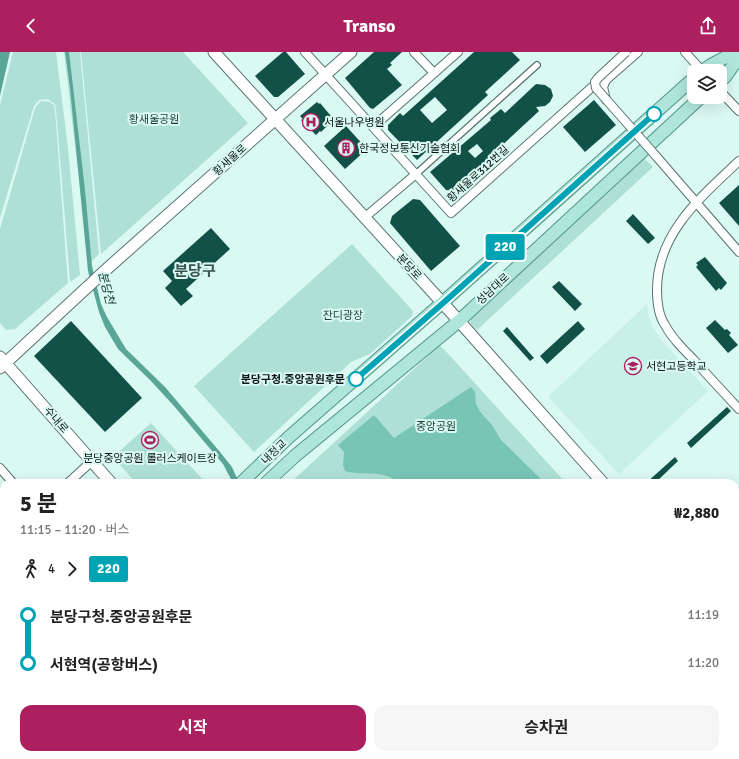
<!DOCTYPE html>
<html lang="ko">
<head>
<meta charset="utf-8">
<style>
	:root { --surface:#fff; --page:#f6f6f6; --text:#222; --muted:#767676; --accent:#ac205f }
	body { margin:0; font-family:Signika,"Noto Sans KR",sans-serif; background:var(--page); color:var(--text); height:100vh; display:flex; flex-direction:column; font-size:15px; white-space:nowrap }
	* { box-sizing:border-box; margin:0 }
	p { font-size:13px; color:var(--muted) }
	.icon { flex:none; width:22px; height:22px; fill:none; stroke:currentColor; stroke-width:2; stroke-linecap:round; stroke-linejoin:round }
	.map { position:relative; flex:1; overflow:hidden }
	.details { position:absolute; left:0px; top:427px; width:739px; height:280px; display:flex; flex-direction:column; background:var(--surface); border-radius:12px 12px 0 0; box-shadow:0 4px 16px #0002 }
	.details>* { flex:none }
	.badge { padding:0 8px; border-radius:3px; font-size:14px; line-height:26px }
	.buttons { position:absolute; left:687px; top:12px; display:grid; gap:8px }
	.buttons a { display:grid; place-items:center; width:40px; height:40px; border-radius:8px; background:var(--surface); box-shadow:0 4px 16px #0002; font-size:20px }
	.map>.badge { position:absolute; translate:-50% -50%; box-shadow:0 0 0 2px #fff }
	.legs { display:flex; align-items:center; gap:6px; height:44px; padding:0 20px; font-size:13px }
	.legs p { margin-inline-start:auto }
	.overview { display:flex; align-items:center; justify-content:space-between; height:68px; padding:0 20px }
	h1 { font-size:22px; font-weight:700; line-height:30px }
	.primary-button { display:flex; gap:8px; margin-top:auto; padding:8px 20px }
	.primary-button a { flex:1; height:46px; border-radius:12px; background:var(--accent); color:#fff; font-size:16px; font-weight:700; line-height:46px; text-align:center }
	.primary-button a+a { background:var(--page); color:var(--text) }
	ul { padding:0 20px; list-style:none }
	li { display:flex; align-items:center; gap:14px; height:48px; font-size:15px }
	li i { display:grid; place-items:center; width:6px; height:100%; margin:0 5px; background:currentColor }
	li i::after { content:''; width:10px; height:10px; margin:-5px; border:3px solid; border-radius:50%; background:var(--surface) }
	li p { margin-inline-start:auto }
	li:first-child i { background:linear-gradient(#0000 50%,currentColor 0) }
	li:last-child i { background:linear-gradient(currentColor 50%,#0000 0) }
	header { display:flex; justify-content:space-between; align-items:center; height:52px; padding:0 20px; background:var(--accent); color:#fff; font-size:18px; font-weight:700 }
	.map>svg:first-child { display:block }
	.built { fill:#c8f0e7 }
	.green { fill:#afe0d5 }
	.forest { fill:#78c5b6 }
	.water { fill:#59a697 }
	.building { fill:#125147; fill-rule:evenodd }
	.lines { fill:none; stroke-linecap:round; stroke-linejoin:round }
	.pedestrian-casing { stroke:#58736d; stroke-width:8 }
	.minor-casing { stroke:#58736d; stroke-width:10 }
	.secondary-casing { stroke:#58736d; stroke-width:13 }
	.primary-casing { stroke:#539286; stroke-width:14 }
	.pedestrian { stroke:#fff; stroke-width:5.5 }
	.minor { stroke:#fff; stroke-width:8 }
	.secondary { stroke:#fff; stroke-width:11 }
	.primary { stroke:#afe6db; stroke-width:12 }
	.minor-bridge-casing { stroke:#58736d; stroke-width:10; stroke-linecap:butt }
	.minor-bridge { stroke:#fff; stroke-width:8 }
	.line-1-casing { stroke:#fff; stroke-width:9 }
	.line-1 { stroke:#00a3b4; stroke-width:6 }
	.stop-1-dot { fill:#fff; stroke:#00a3b4; stroke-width:2 }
	.labels { text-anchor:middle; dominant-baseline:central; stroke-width:4; stroke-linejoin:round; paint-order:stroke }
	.park-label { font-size:11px; fill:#193e37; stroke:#daf9f2 }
	.poi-label { font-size:11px; fill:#0c1715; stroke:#daf9f2; text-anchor:start }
	.street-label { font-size:11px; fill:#0c1715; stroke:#daf9f2 }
	.stop-label { font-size:11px; font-weight:bold; fill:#0c1715; stroke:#daf9f2; text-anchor:end }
	.water-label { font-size:12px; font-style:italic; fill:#0c322b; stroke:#daf9f2 }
	.district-label { font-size:15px; font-weight:bold; fill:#39544e; stroke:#daf9f2 }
</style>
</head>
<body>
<header><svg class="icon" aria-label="back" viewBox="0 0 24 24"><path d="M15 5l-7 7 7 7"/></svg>Transo<svg class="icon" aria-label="share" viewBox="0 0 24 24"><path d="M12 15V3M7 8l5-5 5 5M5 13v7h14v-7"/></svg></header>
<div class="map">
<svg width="739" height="707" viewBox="0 0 739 707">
	<rect width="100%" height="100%" fill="#daf9f2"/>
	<path class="built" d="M647 252 648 262 653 276 662 289 708 339 619 422 548 345Z"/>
	<path class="green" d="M13 0H56L68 96 80 223 70 230 56 57 55 52 48 47 39 48 34 54 0 166V53Z
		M64 0H80L99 202 89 212Z
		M81 0H183L248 71 101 202Z
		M41 49 50 50 54 53 55 58 68 231 15 277 6 278 0 271V177L35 56Z
		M642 104 653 115 477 278 470 271 472 261Z
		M352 192 413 259 412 264 370 302 351 310 254 400 194 334Z
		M440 293 566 431H290Z
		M151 371 206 431H136L113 405Z
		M735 616 739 620V707H320L319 703H735Z"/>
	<path class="forest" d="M471 335 475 340 476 352 481 361 492 373 501 388 545 431H399C382 416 365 425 345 419L343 413 344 400 338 393 374 363 394 386Z
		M735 630 739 635V707H389L388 703H735Z"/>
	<path class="water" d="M0 0H10L0 44Z
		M65 0H69L85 138 92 214 101 252 107 265 126 297 165 335 220 400 232 415 239 431H233L223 412 174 354 150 328 118 297 105 275 99 260 88 219 70 36Z"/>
	<path class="building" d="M283 0H286L305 22 278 45H274L255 24Z
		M374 0H402L390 11 392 13 387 17 402 33 373 57 370 56 345 26Z
		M474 0H512L520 8 485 40 488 43 417 108 388 78V73L400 61 403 64ZM435 45 447 58 432 71 420 58Z
		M536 32 545 33 551 37 553 44 550 50 545 54 536 55 539 59 481 113 482 115 466 129 454 139 446 138 430 120 491 68 490 66 501 57 505 61ZM477 92 483 99 475 106 468 99Z
		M594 48 616 73 585 100 563 75Z
		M317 50 319 52 320 51 331 64 330 65 333 68 321 80 320 79 316 83 301 68 303 67 300 64Z
		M346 74 367 97 345 117 324 94Z
		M739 133V174L719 151Z
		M413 147 420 148 460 194 431 219 390 171 392 164Z
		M633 162 655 186 648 192 626 169Z
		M211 176 230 197 186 237 193 244 181 254 165 236 172 229 163 219Z
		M705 205 727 231 721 238 719 236 716 239 696 215 698 213 696 211Z
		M559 229 582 252 575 259 552 235Z
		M715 268 725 278 727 277 731 281 729 283 738 293 728 301 706 276Z
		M71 269 142 346 105 380 34 304Z
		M578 269 585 277 547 312 540 304Z
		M507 275 534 306 530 309 503 279Z
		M727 355 731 359 691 396 687 391Z
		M675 405 678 409 655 431H646Z"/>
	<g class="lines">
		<g class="pedestrian-casing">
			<path id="pedestrian" d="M416 122 537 13
				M0 492 4 488"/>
		</g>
		<g class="minor-casing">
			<path id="minor" d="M305 0 451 161 600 28
				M414 0 434 21
				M685 0 702 19
				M720 39 739 59
				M606 48 603 35 606 28 638 0
				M373 75 458 0
				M656 104 739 200
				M739 109C701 145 657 181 657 238 657 250 658 263 665 273 672 286 683 297 694 308 709 325 724 341 739 357
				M364 166 416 122
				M0 416 13 431
				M68 431 92 409
				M0 558 4 555
				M55 707 59 703"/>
		</g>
		<g class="secondary-casing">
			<path id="secondary" d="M214 0 459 269 603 431
				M0 305 111 431
				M0 316 109 215 351 0
				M735 579 739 583
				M300 703 301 707
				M312 703 313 707"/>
		</g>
		<g class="primary-casing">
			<path id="primary" d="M702 19 711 13 735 0
				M720 29 725 25 739 5
				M241 431 289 385 442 251 694 26
				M266 431 295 404 459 269 701 45
				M0 649 4 646
				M0 670 4 667"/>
		</g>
		<use href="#pedestrian" class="pedestrian"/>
		<use href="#minor" class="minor"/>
		<use href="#secondary" class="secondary"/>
		<use href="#primary" class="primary"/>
		<g class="minor-bridge-casing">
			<path id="minor-bridge" d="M626 0 598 26 595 30 596 36 656 104"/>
		</g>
		<use href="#minor-bridge" class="minor-bridge"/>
	</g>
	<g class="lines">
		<g class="line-1-casing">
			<path id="line-1" d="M356 327 442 252 654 62"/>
		</g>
		<use href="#line-1" class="line-1"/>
	</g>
	<defs>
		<g id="hospital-ring" transform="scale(0.9)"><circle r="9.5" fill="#daf9f2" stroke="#ac205f" stroke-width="1.5"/><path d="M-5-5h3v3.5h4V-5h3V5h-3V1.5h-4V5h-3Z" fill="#ac205f"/></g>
		<g id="building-ring" transform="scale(0.9)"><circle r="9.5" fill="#daf9f2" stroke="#ac205f" stroke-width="1.5"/><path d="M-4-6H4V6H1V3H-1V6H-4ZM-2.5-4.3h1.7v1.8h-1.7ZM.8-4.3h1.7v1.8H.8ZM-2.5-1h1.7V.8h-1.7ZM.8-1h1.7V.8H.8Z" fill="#ac205f"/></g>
		<g id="school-ring" transform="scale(0.9)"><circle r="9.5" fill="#daf9f2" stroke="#ac205f" stroke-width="1.5"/><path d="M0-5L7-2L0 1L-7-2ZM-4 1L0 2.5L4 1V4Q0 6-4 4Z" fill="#ac205f"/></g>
		<g id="stadium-ring" transform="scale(0.9)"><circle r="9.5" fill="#daf9f2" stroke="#ac205f" stroke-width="1.5"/><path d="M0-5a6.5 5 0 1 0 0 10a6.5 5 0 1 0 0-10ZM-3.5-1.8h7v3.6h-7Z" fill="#ac205f"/></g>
	</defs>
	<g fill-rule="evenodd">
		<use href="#hospital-ring" x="311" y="70"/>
		<use href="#building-ring" x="346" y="96"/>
		<use href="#school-ring" x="633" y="314"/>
		<use href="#stadium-ring" x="150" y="388"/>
	</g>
	<g class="stop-1-dot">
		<circle cx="654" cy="62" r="7"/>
		<circle cx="356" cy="327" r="7"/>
	</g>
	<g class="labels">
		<g class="park-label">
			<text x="154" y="67">황새울공원</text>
			<text x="343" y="263">잔디광장</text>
			<text x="436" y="374">중앙공원</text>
		</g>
		<g class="poi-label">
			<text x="324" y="70">서울나우병원</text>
			<text x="359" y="96">한국정보통신기술협회</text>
			<text x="646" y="314">서현고등학교</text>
			<text x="150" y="406" text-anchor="middle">분당중앙공원 롤러스케이트장</text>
		</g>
		<g class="street-label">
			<text transform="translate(230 108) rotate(-42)">황새울로</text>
			<text transform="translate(478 122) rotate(-42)">황새울로312번길</text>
			<text transform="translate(409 215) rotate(47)">분당로</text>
			<text transform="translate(493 237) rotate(-43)">성남대로</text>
			<text transform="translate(56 368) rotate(49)">수내로</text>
			<text transform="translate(274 400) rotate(-44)">내정교</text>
		</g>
		<g class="stop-label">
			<text x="345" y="327">분당구청.중앙공원후문</text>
		</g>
		<g class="water-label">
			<text transform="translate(106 236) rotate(76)">분당천</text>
		</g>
		<g class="district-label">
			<text x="195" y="219">분당구</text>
		</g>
	</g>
</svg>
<div class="buttons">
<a><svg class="icon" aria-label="layers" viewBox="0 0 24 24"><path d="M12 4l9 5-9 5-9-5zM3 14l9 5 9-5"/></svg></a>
</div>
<b class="badge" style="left:505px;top:195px;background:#00a3b4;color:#fff">220</b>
<section class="details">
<div class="overview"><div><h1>5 분</h1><p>11:15 – 11:20 · 버스</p></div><b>₩2,880</b></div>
<div class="legs"><svg class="icon" aria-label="walk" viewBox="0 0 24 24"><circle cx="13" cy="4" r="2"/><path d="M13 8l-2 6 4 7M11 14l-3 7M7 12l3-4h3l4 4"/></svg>4<svg class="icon" aria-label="forward" viewBox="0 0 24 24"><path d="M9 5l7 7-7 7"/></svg><b class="badge" style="background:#00a3b4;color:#fff">220</b></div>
<ul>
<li><i style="color:#00a3b4"></i><b>분당구청.중앙공원후문</b><p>11:19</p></li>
<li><i style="color:#00a3b4"></i><b>서현역(공항버스)</b><p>11:20</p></li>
</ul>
<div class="primary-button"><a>시작</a><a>승차권</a></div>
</section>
</div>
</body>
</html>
